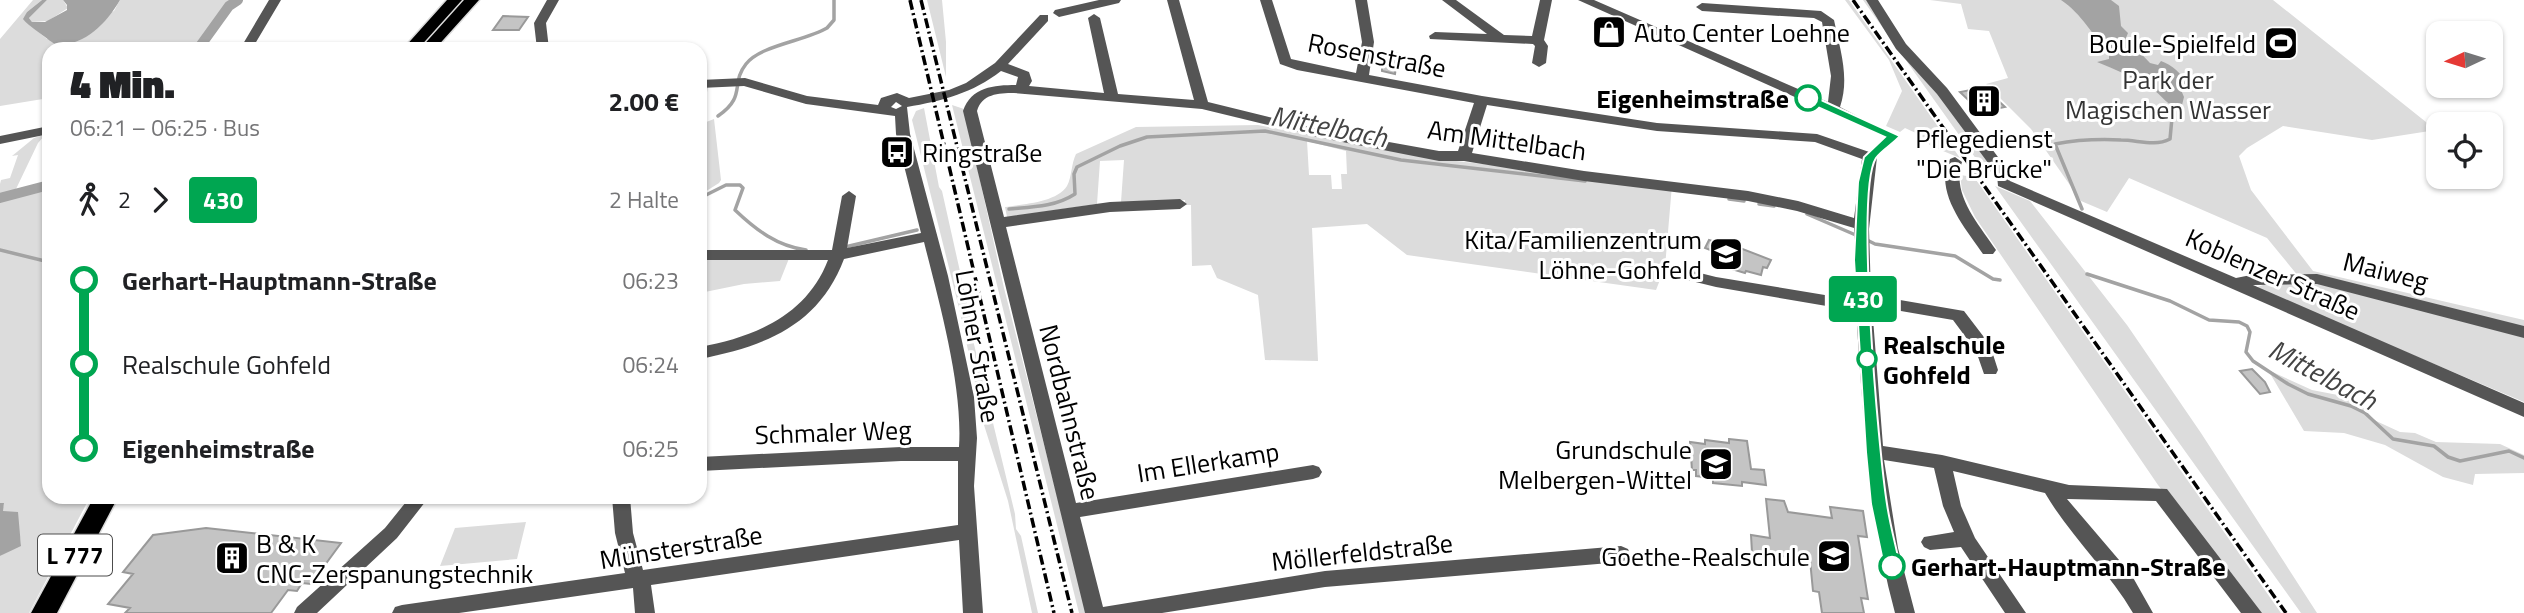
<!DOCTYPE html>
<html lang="de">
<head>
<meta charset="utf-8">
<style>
	:root { --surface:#fff; --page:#f6f6f6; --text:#202124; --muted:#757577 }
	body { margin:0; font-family:"Titillium Web",sans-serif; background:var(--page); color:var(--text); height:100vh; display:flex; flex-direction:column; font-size:26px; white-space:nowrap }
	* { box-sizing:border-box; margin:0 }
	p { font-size:23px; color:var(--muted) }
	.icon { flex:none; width:38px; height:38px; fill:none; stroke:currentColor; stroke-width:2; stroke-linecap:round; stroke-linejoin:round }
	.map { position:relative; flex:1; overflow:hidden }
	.drawer { position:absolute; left:42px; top:42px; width:665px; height:462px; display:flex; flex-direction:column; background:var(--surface); border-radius:21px; box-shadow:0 2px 5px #0004 }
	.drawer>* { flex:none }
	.badge { padding:0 14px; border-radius:5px; font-size:24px; line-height:46px }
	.needle { width:46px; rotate:266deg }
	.tools { position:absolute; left:2426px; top:21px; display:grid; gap:14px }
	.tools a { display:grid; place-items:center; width:77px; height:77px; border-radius:14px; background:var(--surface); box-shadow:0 2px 5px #0004; font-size:35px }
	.map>.badge { position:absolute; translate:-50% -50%; box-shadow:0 0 0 4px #fff }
	.legs { display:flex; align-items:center; gap:10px; height:77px; padding:0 28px; font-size:23px }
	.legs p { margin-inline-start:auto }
	.head { display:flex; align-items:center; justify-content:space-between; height:119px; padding:0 28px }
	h1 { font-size:38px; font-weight:800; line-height:52px }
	ul { padding:0 28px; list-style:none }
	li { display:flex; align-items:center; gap:24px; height:84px; font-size:26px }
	li i { display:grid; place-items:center; width:10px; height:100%; margin:0 9px; background:currentColor }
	li i::after { content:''; width:18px; height:18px; margin:-9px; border:5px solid; border-radius:50%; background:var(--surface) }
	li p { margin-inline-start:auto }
	li:first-child i { background:linear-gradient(#0000 50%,currentColor 0) }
	li:last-child i { background:linear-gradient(currentColor 50%,#0000 0) }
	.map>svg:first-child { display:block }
	.green { fill:#dcdcdc; fill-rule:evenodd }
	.water { fill:#a3a3a3 }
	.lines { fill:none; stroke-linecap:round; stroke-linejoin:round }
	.stream { stroke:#a3a3a3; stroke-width:3.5 }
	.canal { stroke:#a3a3a3; stroke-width:10 }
	.building { fill:#c4c4c4; stroke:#999; stroke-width:2 }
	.major-casing { stroke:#dbdbdb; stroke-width:3 }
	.highway-casing { stroke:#dbdbdb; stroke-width:3 }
	.minor { fill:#555; fill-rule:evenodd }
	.major { fill:#000; fill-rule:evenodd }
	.highway { fill:#000; fill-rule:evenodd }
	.rail { stroke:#000; stroke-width:3.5; stroke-dasharray:10 3.5 2 3.5; stroke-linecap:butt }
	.line-1 { fill:#00a651; stroke:#fff; stroke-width:2 }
	.stop-1-dot { fill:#fff; stroke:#00a651; stroke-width:3.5 }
	.labels { text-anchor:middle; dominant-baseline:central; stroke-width:6; stroke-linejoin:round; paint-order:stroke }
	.shield { fill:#fff; stroke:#4c4c4c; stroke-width:2 }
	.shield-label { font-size:24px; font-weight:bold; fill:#000 }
	.poi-label { font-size:26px; fill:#000; stroke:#fff; text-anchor:end }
	.street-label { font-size:26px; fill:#000; stroke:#fff }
	.park-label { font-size:26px; fill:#333; stroke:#fff }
	.stop-label { font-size:26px; font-weight:bold; fill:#000; stroke:#fff; text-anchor:start }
	.water-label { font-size:28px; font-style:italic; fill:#444; stroke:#fff }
</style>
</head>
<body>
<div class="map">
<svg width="2524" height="613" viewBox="0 0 2524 613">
	<rect width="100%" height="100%" fill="#fff"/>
	<path class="green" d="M33 0H42L27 12 24 20 47 39 114 11 120 0H243L233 6 201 49H49V98L0 106V39Z
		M47 0H63L68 8 48 21 32 22 29 18Z
		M927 0H942L946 42V77Z
		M1845 0H1849L1960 158 1931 146 1918 134 1905 128 1900 132 1886 126 1902 91 1889 60Z
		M1863 0H1871L1996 168 1993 172 1984 170Z
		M1930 0H2273L2436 130 2372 140 2283 126 2247 148 2239 156 2251 190 2313 271 2524 320V402L2255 288 2279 279 2299 277 2267 238 2129 178 2107 212 2081 201 2031 129 1986 84 2008 78 1989 31 1968 29 1961 4Z
		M708 87 701 124 714 119 721 180 719 183 700 195V88Z
		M952 105 964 109 1004 288 1087 613H1079Z
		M924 108 939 187 942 191 974 334 973 340 1015 514 1016 529 1021 536 1038 613H1032L1008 501 984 425 959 308 912 120 916 111Z
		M1258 125 1438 159 1672 185 1665 267 1656 290 1407 255 1367 224 1312 228 1318 361 1265 360 1258 295 1217 278 1211 265 1192 266 1191 205H1185V200L1121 202 1124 160 1100 161 1097 204 1007 217 1005 207C1022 204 1056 203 1067 186 1072 177 1071 164 1076 154L1136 127ZM1307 141 1346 151 1347 174H1341L1342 189H1332L1331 175H1309Z
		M46 134 38 143 16 189 49 183V497H90L29 613H0V556L21 545 20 537 2 511 4 504 0 503V184L1 180 10 178 18 155 12 156 34 138Z
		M1960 175 1974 177 2281 613H2256L2158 485 1975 217 1962 190Z
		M1995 186 2030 201 2127 325 2201 433 2317 613H2301Z
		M792 251 780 281 744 284 700 293V252Z
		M2268 370 2312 390 2343 396 2362 406 2374 420 2400 432 2415 433 2436 442 2500 444 2524 455V473L2475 474 2473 485 2443 477 2385 445 2344 433 2304 431Z
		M526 522 517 559 440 566 455 528Z"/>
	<path class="water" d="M42 0H47L29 18 32 22H45L67 10V5L63 0H120C106 24 86 44 57 46 51 41 26 24 23 19L27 12Z
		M2061 0H2111L2119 6 2121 26 2128 33 2126 38 2150 63 2158 65 2161 61C2172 65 2182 73 2186 84L2181 90 2184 97 2181 109C2166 106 2161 93 2148 86 2132 77 2115 69 2097 62L2109 59V53C2092 35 2082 14 2061 0Z
		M0 503H4L3 511 18 512 21 546 0 556Z"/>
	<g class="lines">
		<path class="stream" d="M718 116C747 96 730 84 746 64 761 45 805 41 827 28L834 20V0
			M700 124 705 122
			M700 198 726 185H740L743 188 735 210C756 230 777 246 806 250
			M1729 199 1744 201
			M1759 204 1774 206
			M1009 209C1032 207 1055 207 1075 194L1074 174 1077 167 1120 146 1147 137 1265 131 1401 160 1585 181
			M2082 209 2055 144C2076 140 2100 139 2121 140 2138 140 2154 147 2170 139L2173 107
			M1807 214 1858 236
			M1865 239 1875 244 1955 256 1993 279 2000 280
			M845 247 917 230
			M0 250 49 262
			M2087 274 2170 301 2209 320 2239 322 2247 326 2250 332 2246 352 2253 361 2288 384 2308 394 2351 406 2365 413 2393 439 2434 446 2448 457 2460 461 2509 451 2524 458"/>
		<path class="canal" d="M198 49 229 6 238 0
			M0 198 49 185"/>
	</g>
	<path class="building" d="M503 16 528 17 519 30H493Z
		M1382 53 1398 54 1395 74 1382 71Z
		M1986 87 1995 94 1992 95 2005 107 1981 112 1960 92Z
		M1709 240 1726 245 1727 243 1771 260 1767 268 1763 267 1761 275 1746 271 1745 273 1712 263 1713 251 1705 248Z
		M2252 369 2265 382 2270 392 2260 394 2240 371Z
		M1729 439 1747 441 1751 469 1764 470 1766 485 1742 482V486L1713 483V478L1696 476V470H1692L1690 442 1705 444V440L1729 443Z
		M1766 499 1784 501 1788 512 1832 518 1830 507 1863 511 1867 537 1858 536 1868 599 1861 598 1864 613H1822L1819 592 1813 591 1810 560 1752 552 1751 535 1770 538Z
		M206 528 341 543 311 584 302 583 297 591 288 590 271 613H125L130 608 108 604 133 574 123 572 153 535Z"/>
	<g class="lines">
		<g class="major-casing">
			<path id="major" d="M447 0H462L418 49H403Z
				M464 0H479L435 49H420Z"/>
		</g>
		<g class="highway-casing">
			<path id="highway" d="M94 497H118L57 613H31Z"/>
		</g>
		<path class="minor" d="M269 0H281L252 49H240Z
			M547 0H559L546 23 549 49H537L534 23Z
			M1099 0H1121L1119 3 1059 17 1053 13 1055 10Z
			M1167 0H1179L1208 102 1322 130 1439 151H1458L1474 103 1297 70 1280 64 1260 0H1272L1291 59 1356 73 1362 42 1355 0H1367L1374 42 1369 75 1482 96 1657 123 1817 134 1875 154 1877 157 1869 229 1871 295 1964 311 1990 345 1998 370 1996 374H1984L1976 351 1953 320 1872 306 1883 446 1942 455 2069 485 2167 489 2262 613H2241L2156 501 2067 499 2131 574 2153 613H2133C2108 570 2070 536 2045 493L1953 471 1961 506 1975 538 2026 613H2005L1961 547 1930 550 1924 547 1921 542 1924 537 1954 532 1943 506 1934 468 1884 460 1898 548 1915 613H1895C1868 514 1863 414 1856 311L1716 287 1663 274 1660 270 1668 265 1716 277 1855 300 1854 228 1797 211 1748 201 1584 181 1464 161H1439L1322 138 1202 109 1014 93C998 93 982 94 977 111L1004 217 1110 202 1180 199 1187 204 1180 209 1110 212 1006 227 1076 503 1313 465 1319 467 1322 472 1319 477 1313 479 1080 517 1103 607 1325 571 1621 546 1628 549 1630 554 1628 559 1621 562 1325 587 1162 613H1085L963 111C971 87 994 85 1016 85L1018 77 1001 71C973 93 942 101 907 107L910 134 948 276 974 397 977 438 974 486 983 613H963L959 540 651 585 655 613H635L633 588 459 613H392L395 607 402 605 625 573 615 533 612 497H630L633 533 643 570 958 525V461H901L700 471V457L901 447H959C963 386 939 302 924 242L844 259C819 325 766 346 700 359V347C755 337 807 315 828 260H700V250H832L842 196 849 191 856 196 847 248 921 233 896 134 895 116 806 104 744 86 700 88V80L745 78 807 96 878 105 881 98 897 93 909 98 949 90 966 83 995 63 1040 15H1048V21L1008 64 1029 72 1032 81 1029 86 1104 93 1088 18 1094 14 1100 18 1118 94 1194 100ZM896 102 902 106 896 109 891 107ZM1487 105 1657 131 1815 142 1862 159 1854 218 1798 201 1748 191 1584 171 1472 153Z
			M1442 0H1456L1504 35 1532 36 1540 0H1552L1544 40 1548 46 1546 63 1539 67 1532 63 1535 46 1533 44 1430 39 1429 36 1435 32 1487 34Z
			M1578 0H1594L1828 102 1831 76 1822 22 1814 18 1702 11 1696 7 1702 3 1821 11 1834 20C1840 49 1850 78 1840 107L1865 120 1863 123H1853Z
			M1866 0H1878L1906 44 1947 88 2009 172 2010 181 2236 278 2251 275 2317 274 2524 326V338L2317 284 2253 285 2524 403V417L1998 186 1997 175 1937 94 1896 49Z
			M49 126V134L0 144V136Z
			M1955 157 1962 162C1951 195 1979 224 1996 250L1993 254H1983C1965 228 1933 191 1950 159Z
			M410 497H429L397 538 317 613H294L297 607 385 528Z"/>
		<use href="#major" class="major"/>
		<use href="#highway" class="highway"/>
		<path class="rail" d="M910 0 1054 613
			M921 0 1072 613
			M1853 0 2286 613"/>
	</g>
	<path class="line-1" d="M1808 94 1900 136C1893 144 1882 150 1876 158 1855 190 1879 454 1887 504 1890 525 1896 546 1900 566L1898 571H1886L1884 566 1871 504 1866 452 1854 260 1858 182 1864 157 1885 137 1804 101V96Z"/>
	<defs>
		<g id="shop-square" transform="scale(1.75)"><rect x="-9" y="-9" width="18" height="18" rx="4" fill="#000" stroke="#fff"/><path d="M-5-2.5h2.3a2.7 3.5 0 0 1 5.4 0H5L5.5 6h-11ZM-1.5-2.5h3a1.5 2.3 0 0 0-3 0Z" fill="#fff"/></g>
		<g id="stadium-square" transform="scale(1.75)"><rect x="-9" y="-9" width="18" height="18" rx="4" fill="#000" stroke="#fff"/><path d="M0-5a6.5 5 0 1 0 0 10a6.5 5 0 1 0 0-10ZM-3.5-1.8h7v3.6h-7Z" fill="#fff"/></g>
		<g id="building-square" transform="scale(1.75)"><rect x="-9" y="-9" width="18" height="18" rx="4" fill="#000" stroke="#fff"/><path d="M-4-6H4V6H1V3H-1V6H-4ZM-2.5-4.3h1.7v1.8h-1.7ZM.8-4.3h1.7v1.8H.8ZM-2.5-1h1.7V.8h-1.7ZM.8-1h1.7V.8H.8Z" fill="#fff"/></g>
		<g id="bus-square" transform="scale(1.75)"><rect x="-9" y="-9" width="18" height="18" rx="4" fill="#000" stroke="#fff"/><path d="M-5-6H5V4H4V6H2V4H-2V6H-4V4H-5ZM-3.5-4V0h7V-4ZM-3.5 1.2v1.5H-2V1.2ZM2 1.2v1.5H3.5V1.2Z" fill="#fff"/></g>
		<g id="school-square" transform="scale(1.75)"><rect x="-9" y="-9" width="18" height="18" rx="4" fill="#000" stroke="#fff"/><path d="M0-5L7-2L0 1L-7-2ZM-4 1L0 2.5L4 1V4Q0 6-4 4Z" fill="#fff"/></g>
	</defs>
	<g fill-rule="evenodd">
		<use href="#shop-square" x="1609" y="32"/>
		<use href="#stadium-square" x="2281" y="43"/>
		<use href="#building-square" x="1984" y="101"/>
		<use href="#bus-square" x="897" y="152"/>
		<use href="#school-square" x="1726" y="254"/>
		<use href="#school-square" x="1716" y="464"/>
		<use href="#school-square" x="1834" y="556"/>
		<use href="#building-square" x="232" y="558"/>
	</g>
	<g class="stop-1-dot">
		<circle cx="1808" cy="98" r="12"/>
		<circle cx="1867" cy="359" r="9"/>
		<circle cx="1892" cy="566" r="12"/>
	</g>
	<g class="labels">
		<rect class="shield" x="38" y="534.5" width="74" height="41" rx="5"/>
		<g class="shield-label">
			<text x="75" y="555">L 777</text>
		</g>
		<g class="poi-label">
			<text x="1634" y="32" text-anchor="start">Auto Center Loehne</text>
			<text x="2256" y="43">Boule-Spielfeld</text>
			<text x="1984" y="138" text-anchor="middle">Pflegedienst<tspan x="1984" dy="30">"Die Brücke"</tspan></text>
			<text x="922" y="152" text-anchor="start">Ringstraße</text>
			<text x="1702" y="239">Kita/Familienzentrum<tspan x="1702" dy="30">Löhne-Gohfeld</tspan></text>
			<text x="1692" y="449">Grundschule<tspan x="1692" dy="30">Melbergen-Wittel</tspan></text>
			<text x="256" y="543" text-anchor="start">B &amp; K<tspan x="256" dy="30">CNC-Zerspanungstechnik</tspan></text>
			<text x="1810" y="556">Goethe-Realschule</text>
		</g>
		<g class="street-label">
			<text transform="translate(1377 55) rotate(11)">Rosenstraße</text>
			<text transform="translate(1507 140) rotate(8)">Am Mittelbach</text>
			<text transform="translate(2386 271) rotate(14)">Maiweg</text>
			<text transform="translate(2273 274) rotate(24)">Koblenzer Straße</text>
			<text transform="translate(978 346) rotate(80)">Löhner Straße</text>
			<text transform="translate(1070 412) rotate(76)">Nordbahnstraße</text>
			<text transform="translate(833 432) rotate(-2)">Schmaler Weg</text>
			<text transform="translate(1208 462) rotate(-9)">Im Ellerkamp</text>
			<text transform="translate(681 547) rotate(-9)">Münsterstraße</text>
			<text transform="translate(1362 552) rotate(-6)">Möllerfeldstraße</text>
		</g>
		<g class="park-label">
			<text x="2168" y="79">Park der<tspan x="2168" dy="30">Magischen Wasser</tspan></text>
		</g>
		<g class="stop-label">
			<text x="1789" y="98" text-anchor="end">Eigenheimstraße</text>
			<text x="1883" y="344">Realschule<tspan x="1883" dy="30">Gohfeld</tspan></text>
			<text x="1911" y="566">Gerhart-Hauptmann-Straße</text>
		</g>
		<g class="water-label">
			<text transform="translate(1329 126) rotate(11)">Mittelbach</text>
			<text transform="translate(2323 374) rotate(28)">Mittelbach</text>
		</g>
	</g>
</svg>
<div class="tools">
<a><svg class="needle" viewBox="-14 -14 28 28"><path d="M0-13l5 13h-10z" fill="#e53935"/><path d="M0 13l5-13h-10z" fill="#757577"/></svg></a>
<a><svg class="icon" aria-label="locate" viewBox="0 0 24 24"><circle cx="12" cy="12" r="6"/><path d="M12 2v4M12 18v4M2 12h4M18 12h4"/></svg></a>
</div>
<b class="badge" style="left:1863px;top:299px;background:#00a651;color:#fff">430</b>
<section class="drawer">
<div class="head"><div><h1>4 Min.</h1><p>06:21 – 06:25 · Bus</p></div><b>2.00 €</b></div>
<div class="legs"><svg class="icon" aria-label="walk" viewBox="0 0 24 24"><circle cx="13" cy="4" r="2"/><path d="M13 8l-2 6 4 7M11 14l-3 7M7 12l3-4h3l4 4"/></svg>2<svg class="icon" aria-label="forward" viewBox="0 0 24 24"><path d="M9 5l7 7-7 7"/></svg><b class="badge" style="background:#00a651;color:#fff">430</b><p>2 Halte</p></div>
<ul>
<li><i style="color:#00a651"></i><b>Gerhart-Hauptmann-Straße</b><p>06:23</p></li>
<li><i style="color:#00a651"></i><span>Realschule Gohfeld</span><p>06:24</p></li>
<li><i style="color:#00a651"></i><b>Eigenheimstraße</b><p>06:25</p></li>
</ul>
</section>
</div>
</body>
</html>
